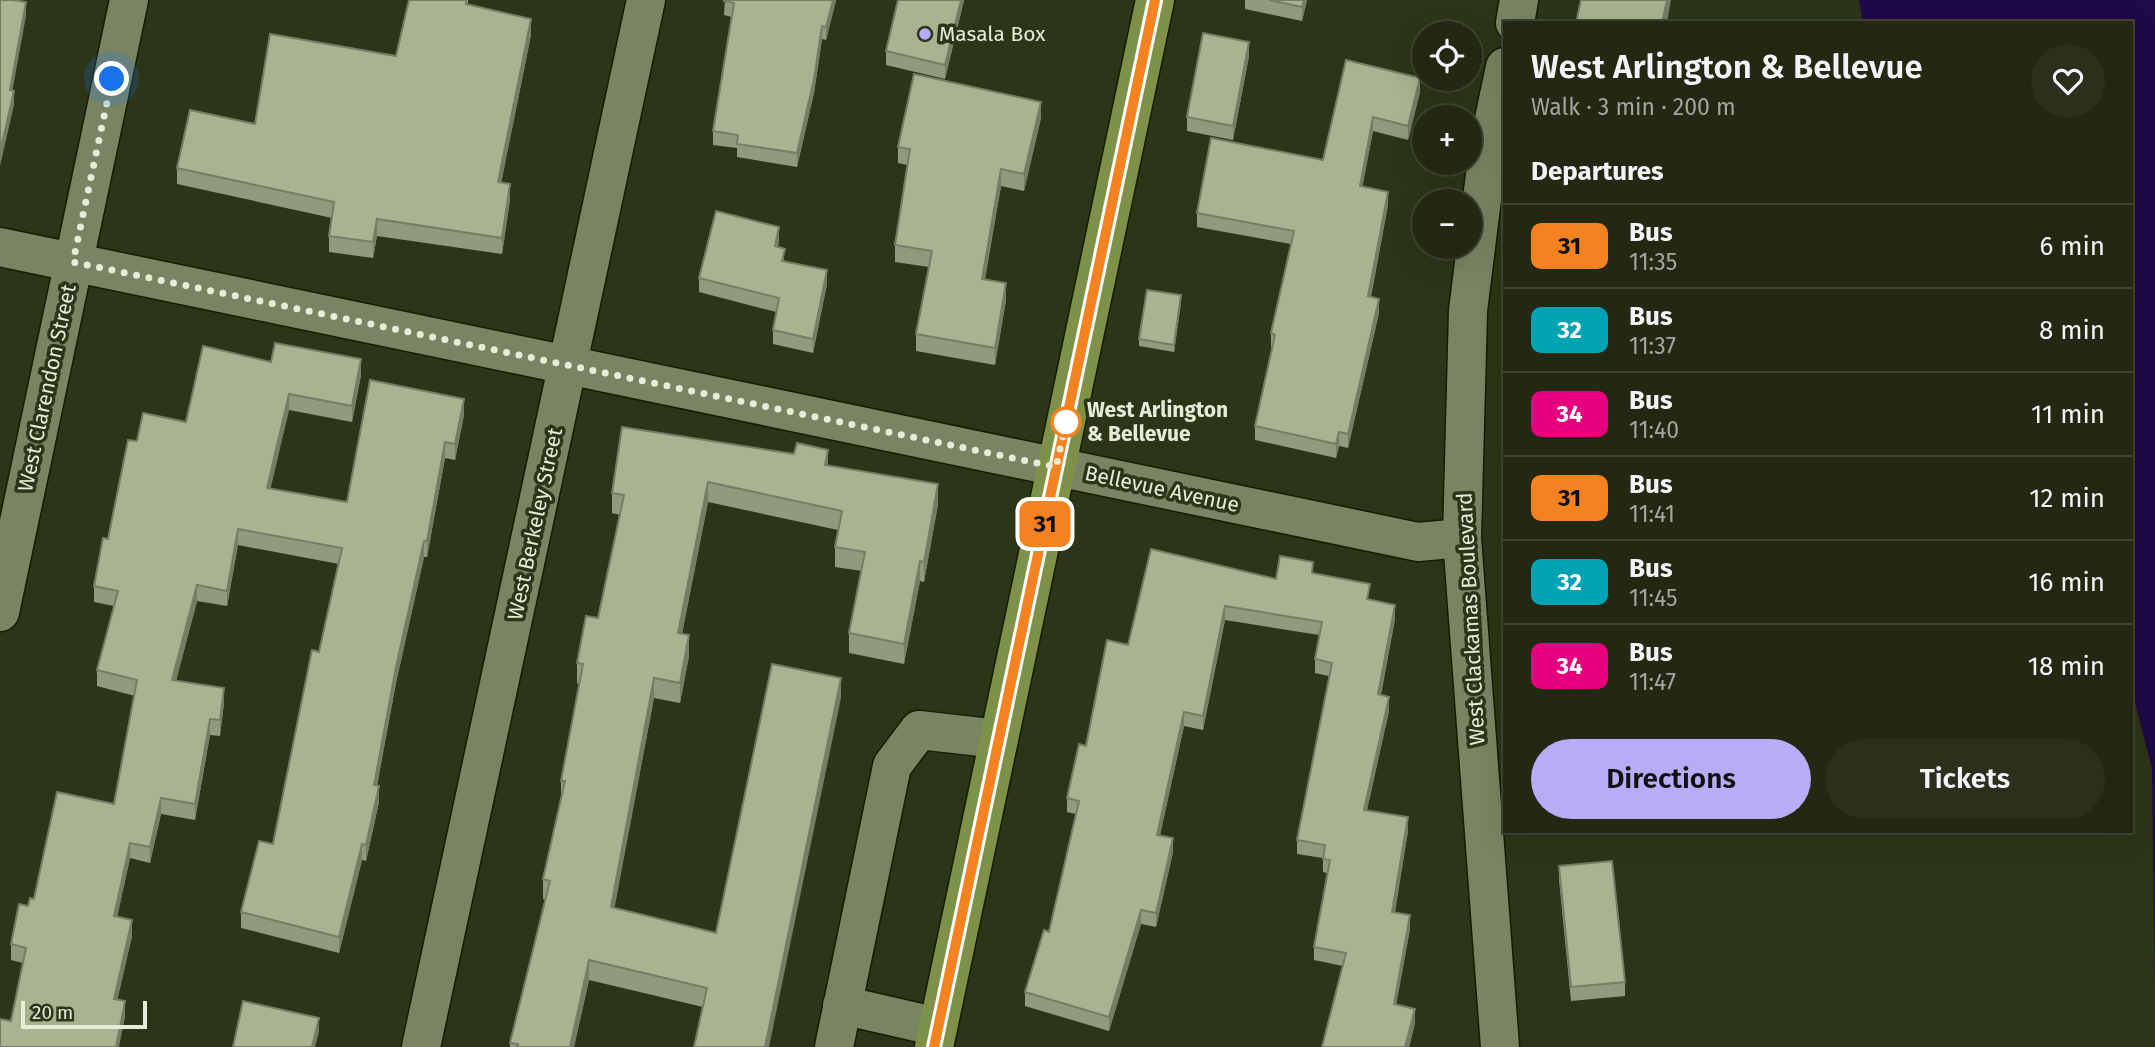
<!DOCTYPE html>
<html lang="en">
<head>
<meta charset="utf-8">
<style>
	:root { --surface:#222812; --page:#2a301b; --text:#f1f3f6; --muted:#a2a69f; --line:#3f4432; --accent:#b9abf7 }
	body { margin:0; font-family:"Fira Sans",sans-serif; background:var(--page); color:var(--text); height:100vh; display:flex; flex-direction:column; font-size:26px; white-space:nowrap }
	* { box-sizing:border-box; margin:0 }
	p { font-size:23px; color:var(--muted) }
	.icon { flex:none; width:38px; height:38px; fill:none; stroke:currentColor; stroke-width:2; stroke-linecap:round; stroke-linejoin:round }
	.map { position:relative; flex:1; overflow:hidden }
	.sheet { position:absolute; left:1503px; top:21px; width:630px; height:812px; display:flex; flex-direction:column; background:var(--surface); border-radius:0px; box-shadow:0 7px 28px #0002,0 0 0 2px var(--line) }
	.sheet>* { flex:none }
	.badge { padding:0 14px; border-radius:10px; font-size:24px; line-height:46px }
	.tools { position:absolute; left:1412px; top:21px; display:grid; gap:14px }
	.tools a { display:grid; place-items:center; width:70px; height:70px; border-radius:50%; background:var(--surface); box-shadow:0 7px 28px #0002,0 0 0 2px var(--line); font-size:35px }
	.scale { position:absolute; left:21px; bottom:18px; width:126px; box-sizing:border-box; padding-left:7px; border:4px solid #e6ebda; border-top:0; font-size:19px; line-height:24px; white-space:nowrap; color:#e6ebda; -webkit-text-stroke:5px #2d3518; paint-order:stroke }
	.you { position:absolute; width:35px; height:35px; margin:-18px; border:5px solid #fff; border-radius:50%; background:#1a73e8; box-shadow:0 0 0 10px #1a73e833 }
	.map>.badge { position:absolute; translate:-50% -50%; box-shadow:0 0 0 4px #fff }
	h2 { padding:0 28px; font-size:26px; line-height:63px }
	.round { display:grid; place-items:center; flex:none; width:74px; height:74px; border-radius:37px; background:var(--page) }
	.overview { display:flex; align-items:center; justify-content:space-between; height:119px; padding:0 28px }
	h1 { font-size:33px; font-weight:600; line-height:52px }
	.cta { display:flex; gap:14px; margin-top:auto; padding:14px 28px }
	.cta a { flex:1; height:80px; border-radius:42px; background:var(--accent); color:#111; font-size:28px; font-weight:600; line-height:80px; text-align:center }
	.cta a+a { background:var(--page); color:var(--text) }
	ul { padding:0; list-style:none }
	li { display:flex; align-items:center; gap:21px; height:84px; padding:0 28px; border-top:2px solid var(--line) }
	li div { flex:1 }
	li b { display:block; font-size:26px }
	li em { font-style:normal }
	li .badge { min-width:77px; font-weight:700; text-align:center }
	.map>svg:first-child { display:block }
	.water { fill:#1f0946 }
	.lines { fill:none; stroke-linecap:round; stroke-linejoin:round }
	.minor-casing { stroke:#161c01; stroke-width:41 }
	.major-casing { stroke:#161c01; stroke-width:41 }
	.minor { stroke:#7a8463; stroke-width:38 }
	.major { stroke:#7e9148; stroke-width:38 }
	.wall { fill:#909a7d }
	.shaded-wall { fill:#767d66 }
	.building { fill:#a8b391; stroke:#767d66; stroke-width:2 }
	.line-casing { stroke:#fff; stroke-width:16 }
	.line { stroke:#f58220; stroke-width:10 }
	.walk { stroke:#e6ebda; stroke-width:7; stroke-dasharray:0 12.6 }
	.poi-dot { fill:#b9abf7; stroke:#2d3518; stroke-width:2.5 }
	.stop-dot { fill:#fff; stroke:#f58220; stroke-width:3.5 }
	.labels { text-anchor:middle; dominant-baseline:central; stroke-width:7; stroke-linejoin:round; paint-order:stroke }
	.poi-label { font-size:21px; fill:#e6ebda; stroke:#2d3518; text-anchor:start }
	.street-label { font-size:21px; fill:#e6ebda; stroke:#2d3518 }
	.stop-label { font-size:21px; font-weight:bold; fill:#e6ebda; stroke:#2d3518; text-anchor:start }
</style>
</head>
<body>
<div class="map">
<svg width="2155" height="1047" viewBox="0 0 2155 1047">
	<rect width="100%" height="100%" fill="#2d3518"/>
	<path class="water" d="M1859 0H2155V984L2152 769 2132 690V23H1863Z"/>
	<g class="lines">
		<g class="minor-casing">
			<path id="minor" d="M1515 23 1519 0
				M0 247 1418 542 1462 538
				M0 612 129 0
				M842 1005 938 1027
				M421 1047 646 0
				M834 1047 892 766 919 730 999 739
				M1500 1047 1462 538 1468 311 1489 143 1505 67"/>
		</g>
		<g class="major-casing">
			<path id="major" d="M934 1047 1155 0"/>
		</g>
		<use href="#minor" class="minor"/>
		<use href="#major" class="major"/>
	</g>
	<path class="wall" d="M409 0H468V5L531 35 501 183 510 200 502 254 377 236 373 258 329 252V236L332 218 177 184V168L255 124 396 56Z
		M725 0H836L826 40 822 39 814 93 797 167 737 157V148L713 145V131L732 17 724 15Z
		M964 0 945 79 886 65V51Z
		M1245 0H1307L1302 21 1245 9Z
		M1249 56 1233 140 1187 131V117Z
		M1346 60 1420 92 1408 140 1373 131 1362 187 1388 205 1371 297 1379 313 1348 448 1339 446 1336 458 1255 440V426L1272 348 1271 347V333L1291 244 1197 227V213L1323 160Z
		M1041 118 1024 191 1001 186 985 279 1006 300 995 365 916 351V334L929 267 895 262V245L908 165 898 163V147Z
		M779 240 778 247 785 262 827 284 813 353 773 344V330L776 312 699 292V278Z
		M1181 302 1174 352 1139 346V339Z
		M271 362 361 375 352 422 289 410 270 488 347 502 464 415 455 460 445 458 427 557H424L396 683 377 786 379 802 366 861 362 860 339 953 241 928V912L273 844 319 652 339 564 238 545 227 606 197 601 176 681 224 703 220 736 210 735 195 820 161 814 150 863 130 858 117 917 132 936 117 1000 125 1017 11 1021 23 963 11 960V944L28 906 114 804 135 696 97 686V670L114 606 94 602V586L137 441 186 422Z
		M828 465 938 504 924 582 920 581 904 664 849 653V633L862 571 835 567V547L838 530 708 502 682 634 689 656 680 703 654 698 614 908 716 933 841 698 703 1007 589 980 574 1047H510V1043L546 900 543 899V879L561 797V781L579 684 577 683V663L598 618 620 515 612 513V493Z
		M1313 573 1369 599 1395 619 1381 695 1389 711 1367 810 1408 831 1395 912 1410 929 1396 1004 1415 1023 1409 1047H1322L1343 966 1314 960V947L1327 873 1323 872V858L1297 854V840L1329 676 1315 673V659L1319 635 1225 620 1203 730 1184 726 1160 835 1173 852 1156 927 1141 924 1109 1031 1025 1006V992L1049 932 1076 814 1067 812V798L1086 746 1128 645 1276 579Z
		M1559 866 1625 982V996L1571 1001 1559 880Z"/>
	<path class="shaded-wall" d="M833 0H836L826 40V27Z
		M961 0H964L945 79V65Z
		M1304 0H1307L1302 21V7Z
		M1667 0H1671L1667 23H1662Z
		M26 2V16L10 104V90Z
		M531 19V35L498 199V182Z
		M822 26V39L814 93 797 167V153Z
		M1249 42V56L1233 140V126Z
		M1420 78V92L1408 140V126Z
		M14 91V105L0 166V152Z
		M1041 102V118L1024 191V174Z
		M1373 117V131L1360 200V186Z
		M1001 169V186L982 295V279Z
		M510 184V200L502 254V238Z
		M1388 192V205L1368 310V296Z
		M377 219V236L373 258V242Z
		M779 227V240L775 260V246Z
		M827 270V284L813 353V339Z
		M1006 283V300L995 365V348Z
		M1181 295V302L1174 352V345Z
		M1379 299V313L1348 448V434Z
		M361 359V375L352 422V406Z
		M289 394V410L267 504V488Z
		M464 399V415L455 460V444Z
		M1339 432V446L1336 458V444Z
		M445 442V458L427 557V541Z
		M828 450V470L825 465Z
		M708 482V502L678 653V633Z
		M938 484V504L924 582V562Z
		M238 529V545L227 606V591Z
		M424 541V557L396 683 374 801V785L396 667Z
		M920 561V581L904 664V644Z
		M197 585V601L172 696V680Z
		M1395 605V619L1378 708V694Z
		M1225 606V620L1203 730V716Z
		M689 635V656L680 703V683Z
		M654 678V698L611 927V907Z
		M841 678V698L769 1047H765Z
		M224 688V703L220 736V720Z
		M1389 697V711L1364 823V810Z
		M1184 712V726L1157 849V835Z
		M210 719V735L195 820V804Z
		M379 786V802L366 861V845Z
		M161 798V814L150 863V847Z
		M1408 817V831L1392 926V912Z
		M1173 838V852L1156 927V913Z
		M130 843V858L114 932V916Z
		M362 844V860L339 953V937Z
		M1141 910V924L1109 1031V1017Z
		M1410 915V929L1394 1018V1004Z
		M132 920V936L114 1015V999Z
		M589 960V980L574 1047H570Z
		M125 1001V1017L119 1047H116Z
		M1415 1009V1023L1409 1047H1405Z
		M319 1018V1032L315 1047H312Z"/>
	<path class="building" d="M0 0H13L26 2 10 90 14 91 0 152Z
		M409 0H466V4L531 19 498 182 510 184 502 238 377 219 373 242 329 236 334 202 177 168 190 110 255 124 270 34 396 56Z
		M725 0H833L826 27 822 26 814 79 797 153 737 144 738 135 713 131 734 3 724 1Z
		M898 0H961L945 65 886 51Z
		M1269 0H1304L1302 7Z
		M1581 0H1667L1662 23H1576Z
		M1203 33 1249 42 1233 126 1187 117Z
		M1346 60 1420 78 1408 126 1373 117 1360 186 1388 192 1368 296 1379 299 1348 434 1339 432 1336 444 1255 426 1275 335 1271 333 1294 231 1197 213 1211 138 1323 160Z
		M914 74 1041 102 1024 174 1001 169 982 279 1006 283 995 348 916 334 932 251 895 245 910 149 898 147Z
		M716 211 779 227 775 246 785 249 782 261 827 270 813 339 773 330 779 298 699 278Z
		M1147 290 1181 295 1174 345 1139 339Z
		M275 343 361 359 352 406 289 394 267 488 347 502 370 380 464 399 455 444 445 442 427 541H424L396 667 374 785 379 786 366 845 362 844 339 937 241 912 259 841 273 844 312 650 319 652 342 548 238 529 227 591 197 585 172 680 224 688 220 720 210 719 195 804 161 798 150 847 130 843 114 916 132 920 114 999 125 1001 116 1047H0V1019L11 1021 26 948 11 944 19 904 28 906 30 898 34 899 57 792 114 804 137 680 97 670 118 591 94 586 103 538 108 539 128 440 137 441 143 413 186 422 203 346 271 362Z
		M622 427 794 454 797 443 828 450 825 465 938 484 924 562 920 561 904 644 849 633 865 552 835 547 842 511 708 482 678 633 689 635 680 683 654 678 611 907 716 933 772 664 841 678 765 1047H694L707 988 589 960 570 1047H517L518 1044 510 1043 550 881 543 879 565 781H561L583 664 577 663 586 616 598 618 624 495 612 493Z
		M1151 549 1276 579 1280 556 1313 562 1312 573 1370 584 1367 599 1395 605 1378 694 1389 697 1364 810 1408 817 1392 912 1410 915 1394 1004 1415 1009 1405 1047H1322L1346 953 1314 947 1330 860 1323 859 1325 845 1297 840 1332 663 1315 659 1322 622 1225 606 1203 716 1184 712 1157 835 1173 838 1156 913 1141 910 1109 1017 1025 992 1044 930 1049 932 1079 801 1067 798 1079 744 1086 746 1107 640 1128 645Z
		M1612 861 1625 982 1571 987 1559 866Z
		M243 1001 319 1018 312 1047H233Z"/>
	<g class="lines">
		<g class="line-casing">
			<path id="line" d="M934 1047 1155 0"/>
		</g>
		<use href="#line" class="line"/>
		<path class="walk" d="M112 79 73 262 1056 467 1068 414 1066 422"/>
	</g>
	<circle class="poi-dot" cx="925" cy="34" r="7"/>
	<circle class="stop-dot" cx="1066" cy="422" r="14"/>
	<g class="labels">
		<g class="poi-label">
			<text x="939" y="34">Masala Box</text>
		</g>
		<g class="street-label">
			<text transform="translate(47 388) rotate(-78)">West Clarendon Street</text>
			<text transform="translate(1162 489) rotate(12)">Bellevue Avenue</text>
			<text transform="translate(535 524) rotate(-78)">West Berkeley Street</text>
			<text transform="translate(1471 619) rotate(-93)">West Clackamas Boulevard</text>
		</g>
		<g class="stop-label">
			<text x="1087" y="410">West Arlington<tspan x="1087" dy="24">&amp; Bellevue</tspan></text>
		</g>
	</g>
</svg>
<div class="tools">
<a><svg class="icon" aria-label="locate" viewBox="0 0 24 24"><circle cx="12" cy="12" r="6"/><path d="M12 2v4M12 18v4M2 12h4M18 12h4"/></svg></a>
<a>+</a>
<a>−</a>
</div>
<div class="scale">20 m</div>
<div class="you" style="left:112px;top:79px"></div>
<b class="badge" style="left:1045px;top:524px;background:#f58220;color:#111">31</b>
<section class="sheet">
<div class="overview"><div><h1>West Arlington &amp; Bellevue</h1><p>Walk · 3 min · 200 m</p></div><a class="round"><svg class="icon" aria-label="heart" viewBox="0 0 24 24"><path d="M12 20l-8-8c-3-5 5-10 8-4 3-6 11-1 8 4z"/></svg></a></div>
<h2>Departures</h2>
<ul>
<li><span class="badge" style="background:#f58220;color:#111">31</span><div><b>Bus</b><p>11:35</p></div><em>6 min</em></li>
<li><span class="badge" style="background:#00a3b4;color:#fff">32</span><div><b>Bus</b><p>11:37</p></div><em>8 min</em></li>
<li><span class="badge" style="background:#e6007e;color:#fff">34</span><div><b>Bus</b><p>11:40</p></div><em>11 min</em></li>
<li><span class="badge" style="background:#f58220;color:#111">31</span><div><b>Bus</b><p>11:41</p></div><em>12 min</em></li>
<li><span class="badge" style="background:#00a3b4;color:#fff">32</span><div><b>Bus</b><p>11:45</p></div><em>16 min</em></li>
<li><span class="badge" style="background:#e6007e;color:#fff">34</span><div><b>Bus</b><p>11:47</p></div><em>18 min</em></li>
</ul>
<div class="cta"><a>Directions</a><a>Tickets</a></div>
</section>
</div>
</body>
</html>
